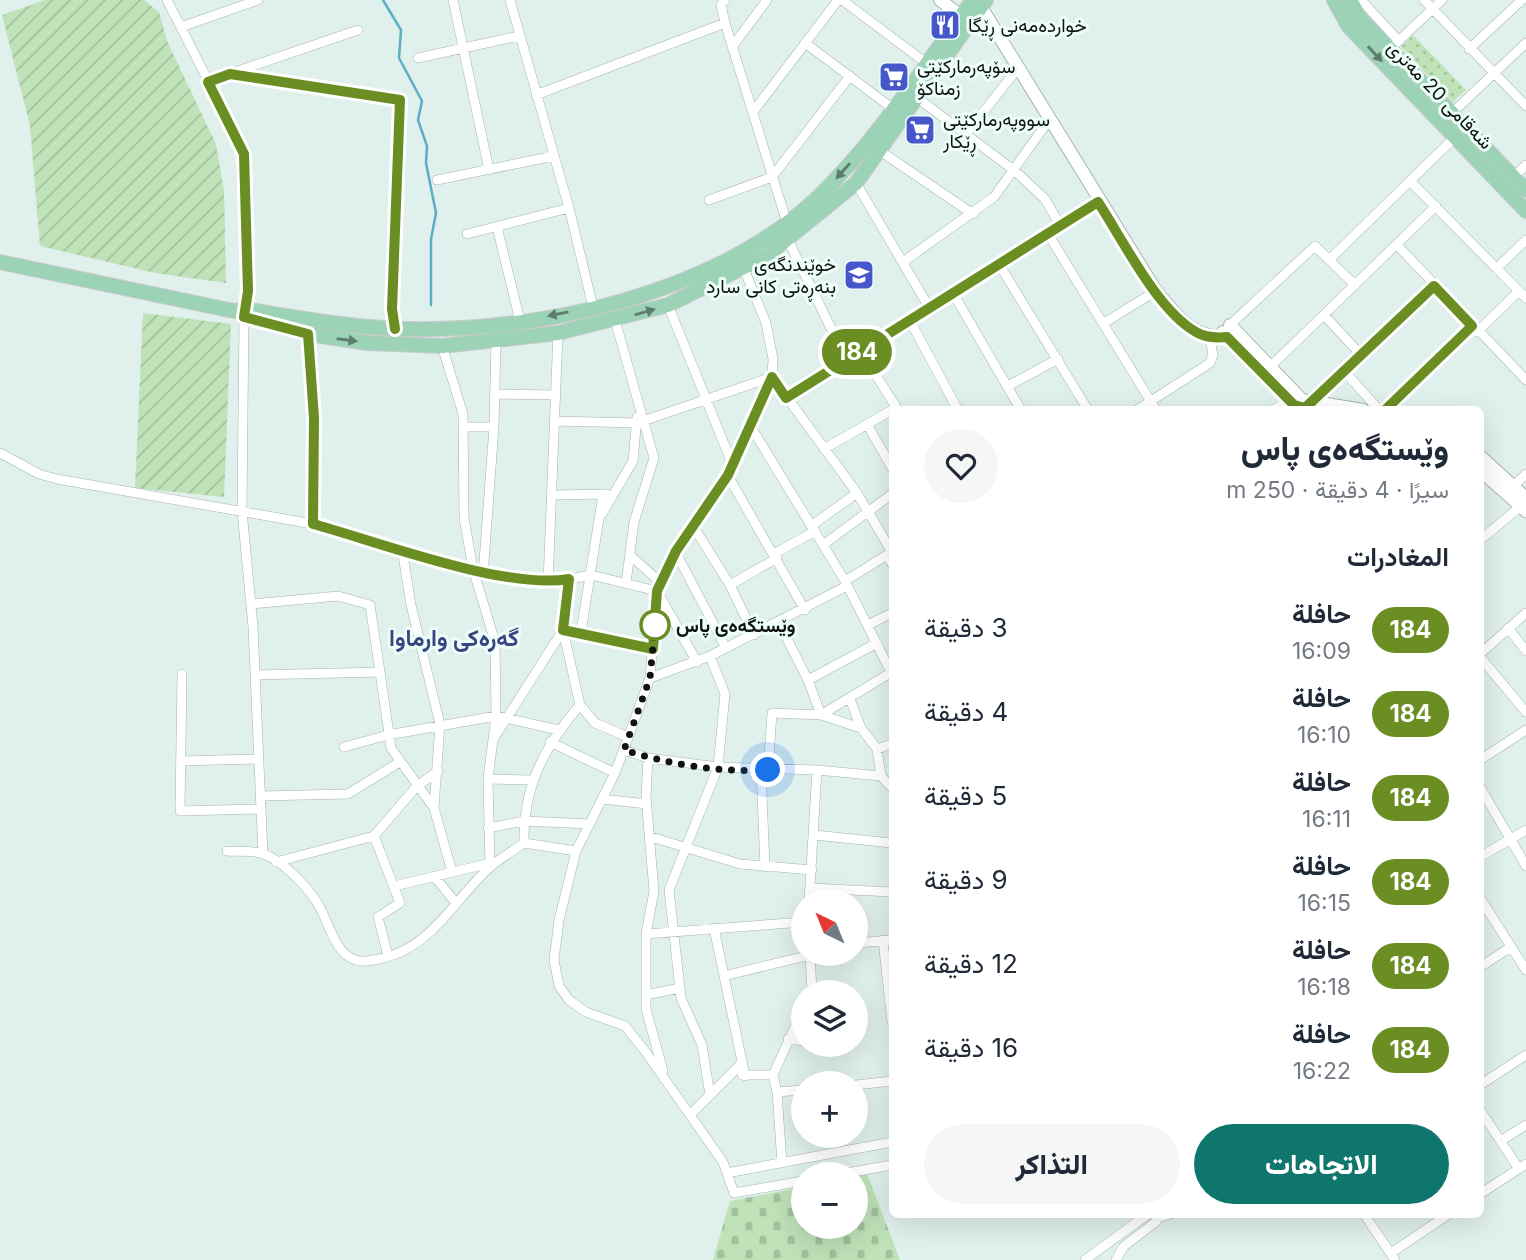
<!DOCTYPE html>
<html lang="ar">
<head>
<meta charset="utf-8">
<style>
	:root { --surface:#fff; --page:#f6f6f7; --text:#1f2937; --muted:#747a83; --accent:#0f766e }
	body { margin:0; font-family:Inter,Vazirmatn,sans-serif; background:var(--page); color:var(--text); direction:rtl; height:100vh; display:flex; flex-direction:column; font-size:26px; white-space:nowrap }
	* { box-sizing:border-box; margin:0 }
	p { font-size:23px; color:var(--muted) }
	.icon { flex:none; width:38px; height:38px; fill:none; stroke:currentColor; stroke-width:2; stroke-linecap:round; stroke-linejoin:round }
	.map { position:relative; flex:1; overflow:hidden; direction:ltr }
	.panel { position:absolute; left:889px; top:406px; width:595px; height:812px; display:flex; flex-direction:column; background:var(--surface); border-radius:10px; box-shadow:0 7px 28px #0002; direction:rtl }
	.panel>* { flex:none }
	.badge { padding:0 14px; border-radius:23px; font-size:24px; line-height:46px }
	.needle { width:46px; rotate:317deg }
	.buttons { position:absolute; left:791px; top:889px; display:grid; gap:14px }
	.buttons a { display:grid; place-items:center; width:77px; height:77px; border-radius:50%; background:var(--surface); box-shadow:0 7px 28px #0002; font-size:35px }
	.you { position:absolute; width:35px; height:35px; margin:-18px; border:5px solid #fff; border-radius:50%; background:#1a73e8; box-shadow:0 0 0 10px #1a73e833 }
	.map>.badge { position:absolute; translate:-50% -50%; box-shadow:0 0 0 4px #fff }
	h2 { padding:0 35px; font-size:26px; line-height:63px }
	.round { display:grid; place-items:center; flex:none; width:74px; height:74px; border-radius:37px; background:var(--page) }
	.summary { display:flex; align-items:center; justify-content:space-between; height:119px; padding:0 35px }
	h1 { font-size:33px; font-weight:800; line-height:52px }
	.cta { display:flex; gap:14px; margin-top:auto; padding:14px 35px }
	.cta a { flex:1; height:80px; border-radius:42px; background:var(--accent); color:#fff; font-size:28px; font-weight:800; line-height:80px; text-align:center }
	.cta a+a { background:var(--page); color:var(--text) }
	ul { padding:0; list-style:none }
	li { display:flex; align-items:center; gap:21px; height:84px; padding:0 35px }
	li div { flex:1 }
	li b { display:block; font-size:26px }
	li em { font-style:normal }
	li .badge { min-width:77px; font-weight:700; text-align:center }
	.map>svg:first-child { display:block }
	.cemetery { fill:url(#cemetery-stones) }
	.park { fill:url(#park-dots) }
	.garden { fill:url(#garden-furrows) }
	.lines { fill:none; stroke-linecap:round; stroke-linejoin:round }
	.stream { stroke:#5baec3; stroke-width:2.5 }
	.street-casing { stroke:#a6b5b1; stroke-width:10 }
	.secondary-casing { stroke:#a6b5b1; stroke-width:14 }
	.primary-casing { stroke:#cacbcb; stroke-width:16 }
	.street { stroke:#fff; stroke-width:9 }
	.secondary { stroke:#fff; stroke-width:12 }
	.primary { stroke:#9cd2b6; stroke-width:14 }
	.oneway { fill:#5d7c6d }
	.line-casing { stroke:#fff; stroke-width:16 }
	.line { stroke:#6b8e23; stroke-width:10 }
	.walk { stroke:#0f1413; stroke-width:7; stroke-dasharray:0 12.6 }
	.stop-dot { fill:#fff; stroke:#6b8e23; stroke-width:3.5 }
	.labels { text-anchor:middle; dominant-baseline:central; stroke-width:6; stroke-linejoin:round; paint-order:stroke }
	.poi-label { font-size:19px; fill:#0f1413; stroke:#edfef9; text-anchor:start }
	.street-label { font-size:19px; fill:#0f1413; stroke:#edfef9 }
	.stop-label { font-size:19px; font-weight:bold; fill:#0f1413; stroke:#edfef9; text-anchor:start }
	.quarter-label { font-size:23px; font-weight:bold; fill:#394581; stroke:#edfef9 }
</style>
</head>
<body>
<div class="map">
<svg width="1526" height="1260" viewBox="0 0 1526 1260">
	<defs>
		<pattern id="cemetery-stones" width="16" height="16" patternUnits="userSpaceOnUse" patternTransform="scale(1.75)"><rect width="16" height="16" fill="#bfe2b8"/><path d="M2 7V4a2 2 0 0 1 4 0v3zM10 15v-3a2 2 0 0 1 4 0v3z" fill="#a3c19d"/></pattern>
		<pattern id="park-dots" width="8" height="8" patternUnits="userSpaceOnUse" patternTransform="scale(1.75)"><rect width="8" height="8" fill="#bfe2b8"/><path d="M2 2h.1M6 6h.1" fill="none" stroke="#a3c19d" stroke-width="1.8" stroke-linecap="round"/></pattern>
		<pattern id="garden-furrows" width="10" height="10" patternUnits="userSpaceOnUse" patternTransform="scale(1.75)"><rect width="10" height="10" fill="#bfe2b8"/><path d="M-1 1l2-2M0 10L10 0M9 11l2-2" fill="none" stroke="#a3c19d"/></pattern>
	</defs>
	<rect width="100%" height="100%" fill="#e0f0ec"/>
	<path class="cemetery" d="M867 1174 900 1260H713L730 1201 803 1187V1227H856V1176Z"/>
	<path class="park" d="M1413 35 1466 90 1453 102 1401 47Z"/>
	<path class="garden" d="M45 0H144L159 12 167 41 216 144 224 191 226 283 155 273 40 246 30 126 2 15Z
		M143 313 231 324 224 497 135 488Z"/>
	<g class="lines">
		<path class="stream" d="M383 0 401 30 399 58 422 101 418 120 427 146 426 163 436 213 431 239V305"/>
		<g class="street-casing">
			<path id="street" d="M167 0 233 130 244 154 246 168 248 291 244 317 242 511 253 627 263 854
				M453 0 489 170
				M510 0 569 208 593 307
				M725 0 721 5 725 23 787 223
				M842 0 926 63
				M1361 0 1399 41
				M1424 0 1526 106
				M181 27 258 0
				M805 43 892 108
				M732 47 767 0
				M1390 49 1442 0
				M1469 49 1522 0
				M418 58 519 36
				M232 73 358 30
				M208 82 230 74 400 100 392 309 395 329
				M536 95 725 23
				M916 97 1015 171 1045 199 1061 227
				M753 112 838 0
				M1452 113 1526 43
				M967 133 1018 68
				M880 151 973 214
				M1514 177 1526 165
				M437 180 554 156
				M1411 182 1526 298
				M856 183 930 309
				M709 200 772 177 850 76
				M497 227 520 321
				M467 234 569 208
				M1048 234 1156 410
				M788 240 846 359
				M1397 245 1526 380
				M1330 259 1454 138
				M903 262 994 197 1049 120
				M1000 266 1088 410
				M1497 268 1526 240
				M744 269 766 323 773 359 772 377 728 476 675 551 657 591 650 678 615 773 576 851 559 920 554 960 559 986 569 1000 586 1012 625 1026 645 1051 723 1162 734 1193 803 1181
				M954 295 1021 410
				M668 305 733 466
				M1324 315 1361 355
				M615 320 654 458 634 522 626 583
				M910 321 958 410
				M1104 323 1156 291
				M1230 325 1315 246 1355 285
				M1477 332 1519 291
				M308 334 314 418 313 524
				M442 346 463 414 464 518 473 569 495 642 496 716 488 779 490 867
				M860 350 898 410
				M1270 367 1436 206
				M1344 371 1379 410
				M1008 386 1058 359
				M494 394 555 395
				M786 398 1098 202
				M1312 401 1434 286
				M1137 410 1210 363 1213 355 1211 344
				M1273 410 1289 401
				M1385 410 1472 326
				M554 421 637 423 772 377 857 493 811 526
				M867 424 892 468
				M466 427H494
				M751 427 845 581 892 674
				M824 449 892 410
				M0 453 39 474 57 479 313 524 486 572 548 583 591 575 657 591 697 662
				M728 476 805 610
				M1510 489 1526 474
				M857 493 892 552
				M553 495 607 494
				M602 514 633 461 637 417
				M693 526 730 585 754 635
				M1480 540 1521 506
				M823 545 892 494
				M402 549 411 605 440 724 434 808 452 872
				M675 551 726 648
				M774 554 815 531
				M887 555 892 564
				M631 556 661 583
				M483 575 494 427 496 340
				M569 579 563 630 580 705 595 723 628 737
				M845 581 892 552
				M548 583 558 333
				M730 585 777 558
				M251 604 338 596 370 605 380 672
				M779 623 808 680 821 715 892 672
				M868 625 892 613
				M1508 628 1526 651
				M563 630 653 649
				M581 632 603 494
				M1480 654 1526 613
				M710 656 725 694 718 767 669 890 681 998 702 1045 710 1095
				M1480 657 1526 712
				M182 674 180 811 261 809
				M255 675 380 672 391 748 434 808
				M650 678 710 656 847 586
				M808 680 877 643
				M850 699 861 728 877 749 881 776
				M494 738 563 630
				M550 742 615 773
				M344 747 388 735 496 716 559 730
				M877 749 892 744
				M624 750 648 758 718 767 817 770 881 776 892 788
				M648 758 646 797 654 891 646 934V1009L663 1071
				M1480 760 1526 730
				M180 761 259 759
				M761 770 765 867
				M768 770 772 713 821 715 861 728
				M488 779 533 780
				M1480 787 1526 866
				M260 796 348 794 398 763
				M602 799 647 804
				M488 828 524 821 590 824
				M814 835 892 843
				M374 836 400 903 378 917 388 956
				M651 837 740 864 812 870
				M524 843C523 787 544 747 580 705
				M227 851C238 852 253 850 264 854 284 862 307 886 318 904 330 923 336 964 366 961 429 955 448 906 489 868 500 858 513 851 524 843L576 851
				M1480 857 1526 830
				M276 862 374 836 416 787 438 771
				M434 876 456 903
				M394 886 495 862
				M810 888 892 892
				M1480 898 1526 970
				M809 901 817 770
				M714 928 745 1076
				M646 934 803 922
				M883 940 892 1022
				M856 943 892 940
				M810 954 812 992
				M1480 967 1511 947
				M724 976 810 955
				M646 995 680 988
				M788 1039 803 1041
				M742 1075H773
				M856 1085 892 1081
				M1480 1085 1526 1055
				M777 1092 803 1090
				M1480 1110 1519 1169
				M690 1115 742 1063
				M1502 1140 1526 1125
				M782 1163 777 1092 773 1075 803 1009
				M727 1173 892 1142
				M841 1174 892 1165
				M1480 1194 1526 1164
				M1364 1214 1395 1260
				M1157 1218 1171 1214
				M1391 1253 1449 1214
				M1085 1260 1148 1214
				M1116 1260 1123 1247 1158 1220 1155 1214"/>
		</g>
		<g class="secondary-casing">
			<path id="secondary" d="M940 0 961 16
				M981 7 1156 291C1177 316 1192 339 1228 337
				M1230 325 1302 400 1363 410
				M1223 332 1294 406 1310 409
				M1480 456 1526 498
				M1480 470 1526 511"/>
		</g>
		<g class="primary-casing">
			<path id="primary" d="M1334 0 1349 27 1526 211
				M1350 0 1361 19 1526 190
				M0 262 234 311 245 309C299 318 352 328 407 329 543 332 715 293 816 199 877 141 923 67 973 0
				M245 317 308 334 368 343 442 346 558 333 668 305 766 256 856 183 986 0"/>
		</g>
		<use href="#street" class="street"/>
		<use href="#secondary" class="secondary"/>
		<use href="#primary" class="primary"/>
	</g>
	<defs><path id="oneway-solid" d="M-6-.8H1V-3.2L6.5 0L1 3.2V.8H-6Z" transform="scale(1.75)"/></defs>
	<g class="oneway">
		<use href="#oneway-solid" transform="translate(1375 54) rotate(47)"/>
		<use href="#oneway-solid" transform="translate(843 171) rotate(132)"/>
		<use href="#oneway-solid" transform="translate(645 312) rotate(-16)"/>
		<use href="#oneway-solid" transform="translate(558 314) rotate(169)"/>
		<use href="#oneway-solid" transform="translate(347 340) rotate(8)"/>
	</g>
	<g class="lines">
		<g class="line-casing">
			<path id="line" d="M395 329 392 309 400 100 230 74 208 82 244 154 248 291 244 317 308 334 314 418 313 524C379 542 505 590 569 579L563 630 653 649 657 591 676 551 728 475 772 377 786 398 1098 202C1123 240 1157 310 1196 332 1206 338 1216 338 1227 337L1294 405 1305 408 1434 286 1472 326 1385 410"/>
		</g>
		<use href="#line" class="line"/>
		<path class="walk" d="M655 625 650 678 624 750C667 764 722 773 768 770"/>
	</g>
	<defs>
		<g id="restaurant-square" transform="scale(1.575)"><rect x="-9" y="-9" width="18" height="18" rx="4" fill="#4656cb" stroke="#edfef9"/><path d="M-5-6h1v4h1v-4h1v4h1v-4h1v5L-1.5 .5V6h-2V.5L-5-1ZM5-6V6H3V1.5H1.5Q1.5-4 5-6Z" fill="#fff"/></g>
		<g id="supermarket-square" transform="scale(1.575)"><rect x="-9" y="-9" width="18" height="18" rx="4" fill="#4656cb" stroke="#edfef9"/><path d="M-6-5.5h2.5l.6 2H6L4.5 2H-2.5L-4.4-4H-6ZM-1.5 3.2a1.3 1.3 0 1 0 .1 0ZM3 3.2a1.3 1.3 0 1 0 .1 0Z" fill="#fff"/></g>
		<g id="school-square" transform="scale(1.575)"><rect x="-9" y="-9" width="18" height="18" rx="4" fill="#4656cb" stroke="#edfef9"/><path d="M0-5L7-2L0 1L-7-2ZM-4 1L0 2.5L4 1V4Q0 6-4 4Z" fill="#fff"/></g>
	</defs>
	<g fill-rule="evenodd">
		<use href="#restaurant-square" x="945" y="25"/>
		<use href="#supermarket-square" x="894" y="77"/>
		<use href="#supermarket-square" x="920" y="130"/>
		<use href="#school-square" x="859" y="275"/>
	</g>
	<circle class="stop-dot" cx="655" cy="625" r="14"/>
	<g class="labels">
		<g class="poi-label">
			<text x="968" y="25">خواردەمەنی ڕێگا</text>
			<text x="917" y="66">سۆپەرمارکێتی<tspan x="917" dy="22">زمناکۆ</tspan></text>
			<text x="943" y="119">سووپەرمارکێتی<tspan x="943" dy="22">ڕێکار</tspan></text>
			<text x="836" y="264" text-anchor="end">خوێندنگەی<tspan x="836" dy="22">بنەڕەتی کانی سارد</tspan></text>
		</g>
		<g class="street-label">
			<text transform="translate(1440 95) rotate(46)">شەقامی 20 مەتری</text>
		</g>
		<g class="stop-label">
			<text x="676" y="625">وێستگەەی پاس</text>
		</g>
		<g class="quarter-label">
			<text x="454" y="638">گەرەکی وارماوا</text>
		</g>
	</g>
</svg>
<div class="buttons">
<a><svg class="needle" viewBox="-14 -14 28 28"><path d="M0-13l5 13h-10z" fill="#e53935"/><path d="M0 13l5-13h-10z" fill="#747a83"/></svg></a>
<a><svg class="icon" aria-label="layers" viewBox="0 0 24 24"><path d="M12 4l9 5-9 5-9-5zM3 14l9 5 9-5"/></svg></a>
<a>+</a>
<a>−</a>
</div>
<div class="you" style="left:768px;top:770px"></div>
<b class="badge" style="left:857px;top:352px;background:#6b8e23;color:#fff">184</b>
<section class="panel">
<div class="summary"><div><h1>وێستگەەی پاس</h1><p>سيرًا · 4 دقيقة · 250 m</p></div><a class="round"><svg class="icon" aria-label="heart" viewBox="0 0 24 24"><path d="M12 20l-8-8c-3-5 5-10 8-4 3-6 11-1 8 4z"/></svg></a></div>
<h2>المغادرات</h2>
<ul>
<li><span class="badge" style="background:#6b8e23;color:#fff">184</span><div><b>حافلة</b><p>16:09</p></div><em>3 دقيقة</em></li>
<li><span class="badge" style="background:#6b8e23;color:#fff">184</span><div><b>حافلة</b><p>16:10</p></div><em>4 دقيقة</em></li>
<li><span class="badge" style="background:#6b8e23;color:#fff">184</span><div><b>حافلة</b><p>16:11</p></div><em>5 دقيقة</em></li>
<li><span class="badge" style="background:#6b8e23;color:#fff">184</span><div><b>حافلة</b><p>16:15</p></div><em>9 دقيقة</em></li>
<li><span class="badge" style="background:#6b8e23;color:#fff">184</span><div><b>حافلة</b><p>16:18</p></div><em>12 دقيقة</em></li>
<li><span class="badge" style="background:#6b8e23;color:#fff">184</span><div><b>حافلة</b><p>16:22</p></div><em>16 دقيقة</em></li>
</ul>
<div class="cta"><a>الاتجاهات</a><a>التذاكر</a></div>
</section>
</div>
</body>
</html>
